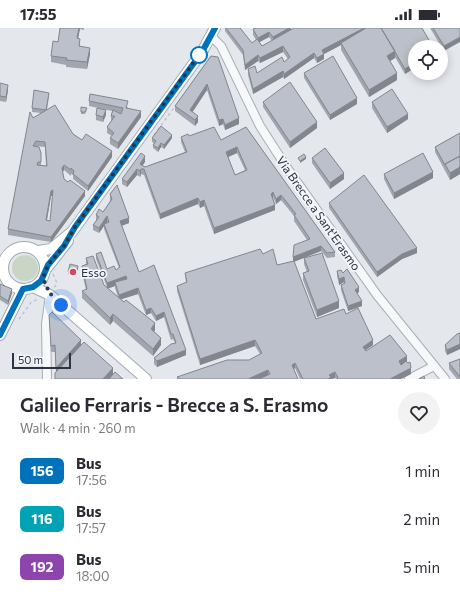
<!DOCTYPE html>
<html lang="en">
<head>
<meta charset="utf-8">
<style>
	:root { --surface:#fff; --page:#f2f2f3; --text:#2b2b33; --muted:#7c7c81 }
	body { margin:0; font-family:Commissioner,sans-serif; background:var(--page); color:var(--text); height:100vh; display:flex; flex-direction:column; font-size:15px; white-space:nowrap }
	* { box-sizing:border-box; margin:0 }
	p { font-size:13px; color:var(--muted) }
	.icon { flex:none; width:22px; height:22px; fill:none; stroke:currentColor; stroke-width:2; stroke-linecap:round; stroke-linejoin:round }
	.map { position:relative; height:351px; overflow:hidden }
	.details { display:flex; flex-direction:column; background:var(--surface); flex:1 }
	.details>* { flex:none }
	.badge { padding:0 8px; border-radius:6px; font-size:14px; line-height:26px }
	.controls { position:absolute; left:408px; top:12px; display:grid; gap:8px }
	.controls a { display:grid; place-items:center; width:40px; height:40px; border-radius:50%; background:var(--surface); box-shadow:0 2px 10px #0003; font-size:20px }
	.scale { position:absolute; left:12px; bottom:10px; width:59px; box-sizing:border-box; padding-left:4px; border:2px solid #2b3445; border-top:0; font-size:11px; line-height:14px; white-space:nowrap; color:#2b3445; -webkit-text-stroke:3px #f4f6f9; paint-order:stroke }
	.you { position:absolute; width:20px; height:20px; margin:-10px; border:3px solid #fff; border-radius:50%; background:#1a73e8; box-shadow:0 0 0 6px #1a73e833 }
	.map>.badge { position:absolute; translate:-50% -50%; box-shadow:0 0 0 2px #fff }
	.round { display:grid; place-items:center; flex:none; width:42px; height:42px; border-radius:21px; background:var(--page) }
	.overview { display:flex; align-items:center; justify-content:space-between; height:68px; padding:0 20px }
	h1 { font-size:19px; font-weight:600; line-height:30px }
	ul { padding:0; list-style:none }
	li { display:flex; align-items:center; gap:12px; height:48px; padding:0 20px }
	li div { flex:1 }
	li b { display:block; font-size:15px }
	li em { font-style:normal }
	li .badge { min-width:44px; font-weight:700; text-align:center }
	.status { display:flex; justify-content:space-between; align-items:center; height:28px; padding:0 20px; background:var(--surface); direction:ltr }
	.status svg { height:11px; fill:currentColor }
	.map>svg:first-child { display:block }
	.green { fill:#c9d6c5 }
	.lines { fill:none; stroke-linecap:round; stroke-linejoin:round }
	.minor-casing { stroke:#a9aeb7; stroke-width:10 }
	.major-casing { stroke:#a3abb8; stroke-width:12 }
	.path { stroke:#c2c5cb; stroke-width:1.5; stroke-dasharray:3 3; stroke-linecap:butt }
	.minor { stroke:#f7f8fa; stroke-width:8 }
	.major { stroke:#fff; stroke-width:10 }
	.wall { fill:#a1a5ae; fill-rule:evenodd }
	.shaded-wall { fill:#83868d }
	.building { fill:#bbc0ca; stroke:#83868d; fill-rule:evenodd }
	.line-casing { stroke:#fff; stroke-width:9 }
	.line { stroke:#0072bc; stroke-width:6 }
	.walk { stroke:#2b3445; stroke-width:4; stroke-dasharray:0 7.2 }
	.stop-dot { fill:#fff; stroke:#0072bc; stroke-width:2 }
	.poi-dot { fill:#d1495b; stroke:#f4f6f9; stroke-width:1.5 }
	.labels { text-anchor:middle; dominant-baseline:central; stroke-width:3.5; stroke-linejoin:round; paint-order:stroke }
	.street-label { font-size:12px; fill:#2b3445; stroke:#f4f6f9 }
	.poi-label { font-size:12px; fill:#2b3445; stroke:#f4f6f9; text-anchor:start }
</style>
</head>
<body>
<div class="status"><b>17:55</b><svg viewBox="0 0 49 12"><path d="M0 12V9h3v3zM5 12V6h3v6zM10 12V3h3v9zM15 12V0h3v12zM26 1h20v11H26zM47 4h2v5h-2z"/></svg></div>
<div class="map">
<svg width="460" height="351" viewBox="0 0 460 351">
	<rect width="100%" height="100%" fill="#e4e7ec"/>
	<path class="green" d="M12 240a13 13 0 1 1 26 0a13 13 0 1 1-26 0Z"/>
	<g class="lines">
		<g class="minor-casing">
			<path id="minor" d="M211 8 221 18 260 98 285 137 377 267 445 351
				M47 351 46 296 50 267
				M409 351 434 338"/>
		</g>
		<g class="major-casing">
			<path id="major" d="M3 240a21 21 0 1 1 42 0a21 21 0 1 1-42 0Z
				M38 223 51 221 72 204 202 24 215 0
				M46 241 68 213
				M33 259 50 267 146 351
				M0 307 23 261"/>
		</g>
		<path class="path" d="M154 107 182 69
			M53 246 57 255 54 260
			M19 291 32 273 37 272"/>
		<use href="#minor" class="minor"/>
		<use href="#major" class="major"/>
	</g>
	<path class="wall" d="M60 0H84V2L80 1 78 10 80 18 90 26 87 41 66 39V37L51 34V28L58 14Z
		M225 0H240L252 15 256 12 253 7V1L291 0V1L422 0 405 46 395 29V30L390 33 397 52 369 69 341 22V17L324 26V31L317 35 314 30 284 51 283 49 253 66 248 47V41L257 45 284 34 288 31 283 24 260 35 258 33 245 42 243 27 225 3ZM269 9 272 13 262 18 259 14Z
		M430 0H460L444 23Z
		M211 28 239 96 225 102 223 96 219 98 207 62 192 84 198 94 195 98 175 83V78Z
		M304 45 357 76 330 92 304 50Z
		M0 55 8 62 6 74 0 73Z
		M49 68 47 82 73 106 82 112 112 129 88 163 73 151V147L71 146V148L64 142 62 144 64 151 85 168 51 214 8 207V201L33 90 41 85 32 84V80ZM36 118 45 119 46 138 41 137V125ZM51 168H53L50 193 47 192Z
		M89 73 128 79 127 81 141 89 118 121 110 116V110L112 108 107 105V99L111 93V88L112 83 89 78Z
		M263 74 317 100 290 120 263 79Z
		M372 74 408 91 387 105 372 80Z
		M87 82 85 86H81V84Z
		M96 87H106L103 94 96 92Z
		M246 99 335 224V229L327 230 321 223 306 229 339 280 317 289 303 252V245L307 244 304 236V230L294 234 316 291 346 286 373 317 365 322 407 333V334L411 346 401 351H336L335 350 332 351H300L295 340 293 342 298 351H177V349L249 332 260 326 255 318 200 337 177 263V258L186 255 185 245 263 226 277 237 293 233 307 212 294 193V188L281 172 276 176 273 169V170L275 182 214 206 204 178 200 180 198 176 160 191 144 147 141 146 140 149 137 147 127 159 122 156V151L145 134 142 137 145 139 185 124 181 114V109L189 108 221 112ZM237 125 245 142 235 147 228 129Z
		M460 105V146L450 152 435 124V119Z
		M152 110H172L164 121 161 119 158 124 153 120V117L154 115 152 114Z
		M312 130 344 151 330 161 312 135Z
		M384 146 433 150 394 171 384 151Z
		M110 166 129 195 122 198 139 244 154 237 186 327 157 339 154 336V330L175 315 173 311 171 312 164 289 156 293 151 285 146 287 138 266 121 271 155 302 154 304 161 317 153 328 113 293 110 297 82 270V263L86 262 82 245V238L86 236V230L104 257 107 259 96 231V226L107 241 116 242 119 240 104 201V198L99 205 93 202V197L96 193V187L103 184 110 173ZM115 258V260L118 269 108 260Z
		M329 175 417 225 402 231 377 249 329 180Z
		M78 240 76 248 68 246V244Z
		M337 243 343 245 359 264 357 265 362 278 348 283 341 262V257L344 256V254L339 257 337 248Z
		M0 256 12 265 8 277 0 272Z
		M49 287 113 347 123 351 56 344 55 324H51Z
		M460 305V321L447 327 445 323V317Z
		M460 331V351H457L449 341V335Z"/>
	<path class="shaded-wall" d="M79 0H80L77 17V10Z
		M289 0H291V4L273 15V9Z
		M364 0H374L341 15V17L324 26V31L317 35V30L322 22Z
		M269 4V9L258 15V10Z
		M460 9V14L444 23V18Z
		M283 18V24L260 35V30Z
		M90 20V26L87 41V34Z
		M395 23V30L387 35V28Z
		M314 25V30L284 51V46Z
		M258 27V33L245 42V37Z
		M415 35V40L405 46V41Z
		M283 43V49L253 66V61Z
		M397 45V52L369 69V62Z
		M207 56V62L190 88V82Z
		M8 57V62L6 74V69Z
		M357 70V76L330 92V87Z
		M106 82V87L103 94V89Z
		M141 83V89L118 121V115Z
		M408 86V91L387 105V99Z
		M198 88V94L195 98V92Z
		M239 90V96L225 102V97Z
		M223 91V96L219 98V92Z
		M317 94V100L290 120V114Z
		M172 107V110L164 121V117Z
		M161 115V119L158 124V120Z
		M237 119V125L226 130V124Z
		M112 123V129L88 163V158Z
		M145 128V134L140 141V136Z
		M306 129V131L300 135V133Z
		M64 137V142L62 145V140Z
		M460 139V146L450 152V145Z
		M137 141V147L127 159V154Z
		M141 141V146L140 149V143Z
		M433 144V150L394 171V165Z
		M344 145V151L330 161V155Z
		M53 162V168H51L46 197V192L51 163Z
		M85 163V168L51 214V209Z
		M273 164V169L271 171V166Z
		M281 167V172L276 176V171Z
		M198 170V176L160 191V186Z
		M204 172V178L200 180V174Z
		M275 177V182L214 206V200Z
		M107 188V194L105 197 104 196V198L99 205V200Z
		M129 190V195L120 198V193Z
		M321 218V223L293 234V229Z
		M417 220V225L402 231 377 249V244L402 226Z
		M126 248V254H115V258L107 261V255Z
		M344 249V254L339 257V251Z
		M359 259V264L355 267V262Z
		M138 260V266L119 272V267Z
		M12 261V265L8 277V273Z
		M339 273V280L317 289V282Z
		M362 273V278L348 283V278Z
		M151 280V285L146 287V282Z
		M164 284V289L156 293V288Z
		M113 286V293L110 297V290Z
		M155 295V302L151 308V301Z
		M161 310V317L153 328V321Z
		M81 312V319L56 347V340Z
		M255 312V318L200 337V331Z
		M373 312V317L363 324V319Z
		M460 316V321L447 327V322Z
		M186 322V327L157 339V333Z
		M407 328V333L399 339V333Z
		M295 335V340L292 343V337Z
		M113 340V347L109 351H103Z
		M411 340V346L401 351H390Z
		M268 342V348L260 351H248Z
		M335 344V350L332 351H328L329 347Z"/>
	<path class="building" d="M60 0H79L77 10 80 11 79 18 90 20 87 34 66 32 67 30 51 28 53 13 58 14Z
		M226 0H240L252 15 257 11 262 18 294 0H364L322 22 324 26 317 30 314 25 284 46 283 43 253 61 248 41 255 38 257 45 282 29 284 34 290 29 283 18 260 30 258 27 245 37 243 22Z
		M256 0H289L273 9 269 4 258 10 253 1Z
		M366 0H381L395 23 387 28 397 45 369 62 341 15Z
		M381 0H422L433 19H415V35L405 41Z
		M433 0H460V9L444 18Z
		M211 28 218 29 239 90 225 97 223 91 219 92 207 56 190 82 198 88 195 92 175 78Z
		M333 28 357 70 330 87 304 45Z
		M290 54 317 94 290 114 263 74Z
		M0 55 8 57 6 69 0 68Z
		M392 61 408 86 387 99 372 74Z
		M34 62 49 65 46 82 32 80Z
		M90 66 128 73 126 80 141 83 118 115 110 110 114 105 107 99 115 88H111L113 82 121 86 123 80 89 73Z
		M55 77 73 106 82 112 86 106 112 123 88 158 73 146 74 143 71 140V142L64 137 62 140 64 151 68 154 70 152 85 163 51 209 8 201 30 84 33 90ZM36 113 45 114 47 138 37 137 38 134H41V125L39 119 33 118ZM53 162 50 193 46 192 51 163Z
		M81 79 87 80 85 84H81Z
		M97 80 106 82 103 89 96 87Z
		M161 98 172 107 164 117 161 115 158 120 153 117 156 113 152 110Z
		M214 99 221 112 246 99 335 224 327 225 321 218 293 229 294 217 310 211 294 187 296 186 281 167 276 171 273 164 271 166 275 177 214 200 204 172 200 174 198 170 160 186 144 141H141L140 143 137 141 127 154 122 151 141 125 145 128 140 136 145 139 187 124 181 109 188 106 189 108ZM237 119 247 142 235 147 226 124Z
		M460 105V128L445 136 446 137H445L435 119Z
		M325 120 344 145 330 155 312 130Z
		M423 125 433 144 394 165 384 146Z
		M304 126 306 129 300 133 298 130Z
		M460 128V139L450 145 445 136Z
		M364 147 417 220 402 226 377 244 329 175Z
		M117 157 129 190 120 193 139 244 154 237 186 322 157 333 154 330 171 316 176 315 173 306H171L164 284 156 288 151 280 146 282 138 260 119 267 115 254 127 251 126 248 107 255 96 226 101 224 107 241 114 238 116 242 120 239 104 196 109 194 107 188 99 200 93 197 99 189 96 187 99 181 103 184 112 171 110 166Z
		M260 221 263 226 273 221 277 237 294 233 316 291 344 281 346 286 358 280 373 312 363 319 366 323 390 307 407 328 399 333 401 337 406 333 408 335 410 334 411 340 390 351H337L338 350 335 344 329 347 331 349 328 351H303L295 335 292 337 298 351H259L270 346 268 342 248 351H180L177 349 227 332H249L262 325 255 312 200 331 177 258 187 254 185 245Z
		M322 225 339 273 317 282 303 245 309 243 304 230Z
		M93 228 104 257 124 274 126 272 155 295 151 301 161 310 153 321 113 286 110 290 82 263 87 261 82 238 88 236 86 230Z
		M70 236 78 238 76 246 68 244Z
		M347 241 359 259 355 262 362 273 348 278 341 257 345 255 344 249 339 251 337 243 341 242 343 245Z
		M0 256 12 261 8 273 0 268Z
		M52 284 81 312 56 340 55 317 51 318 49 287Z
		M460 305V316L447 322 445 317 457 306Z
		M84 314 113 340 103 351H55V345Z
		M460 331V349L449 335Z
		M115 344 123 351H109Z
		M424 348 425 351H419Z"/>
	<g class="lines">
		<g class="line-casing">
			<path id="line" d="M0 307 23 261 33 259 41 253 48 237 64 218 75 199 202 24 215 0"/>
		</g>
		<use href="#line" class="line"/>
		<path class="walk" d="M61 277C51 268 48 263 43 250L48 237 64 218 75 199 199 27"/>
	</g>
	<circle class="stop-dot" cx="199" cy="27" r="8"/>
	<circle class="poi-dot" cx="73" cy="244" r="4"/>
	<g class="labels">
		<g class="street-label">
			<text transform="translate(319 185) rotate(55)">Via Brecce a Sant'Erasmo</text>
		</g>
		<g class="poi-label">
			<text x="81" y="244">Esso</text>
		</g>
	</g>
</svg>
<div class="controls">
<a><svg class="icon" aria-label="locate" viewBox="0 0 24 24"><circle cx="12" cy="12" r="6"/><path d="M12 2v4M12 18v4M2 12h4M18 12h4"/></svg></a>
</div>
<div class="scale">50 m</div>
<div class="you" style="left:61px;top:277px"></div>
</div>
<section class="details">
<div class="overview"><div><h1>Galileo Ferraris - Brecce a S. Erasmo</h1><p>Walk · 4 min · 260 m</p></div><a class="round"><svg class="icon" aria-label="heart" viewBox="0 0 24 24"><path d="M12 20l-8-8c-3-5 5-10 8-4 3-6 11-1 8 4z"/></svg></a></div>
<ul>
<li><span class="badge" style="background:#0072bc;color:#fff">156</span><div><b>Bus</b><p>17:56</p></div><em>1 min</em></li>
<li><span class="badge" style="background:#00a3b4;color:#fff">116</span><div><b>Bus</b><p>17:57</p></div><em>2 min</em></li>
<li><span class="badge" style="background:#8e44ad;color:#fff">192</span><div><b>Bus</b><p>18:00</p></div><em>5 min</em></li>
</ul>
</section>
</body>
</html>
